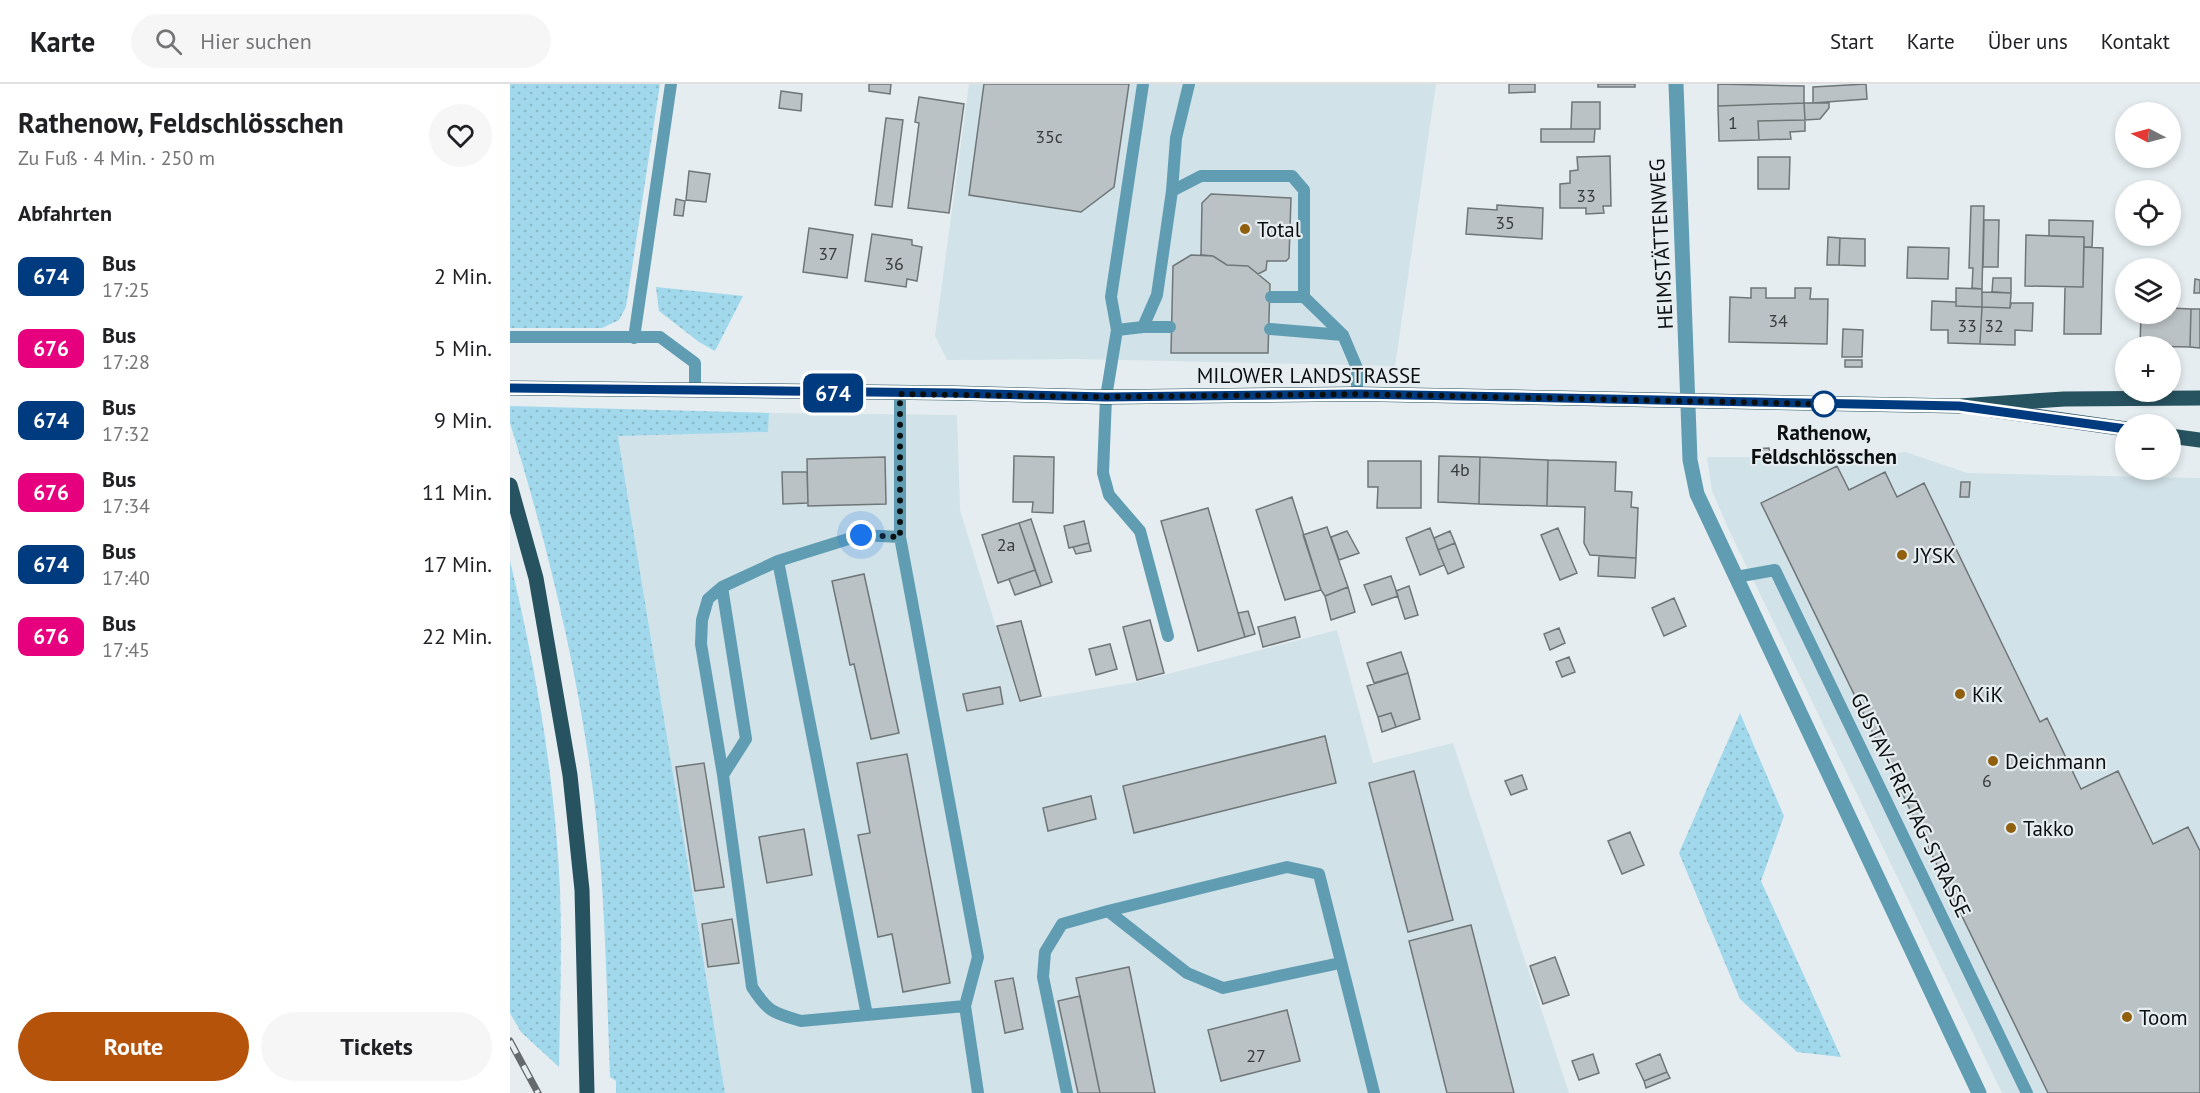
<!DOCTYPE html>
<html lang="de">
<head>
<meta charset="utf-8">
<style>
	:root { --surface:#fff; --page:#f6f6f6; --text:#202124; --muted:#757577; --line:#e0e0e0; --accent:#b45309 }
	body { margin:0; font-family:"PT Sans",sans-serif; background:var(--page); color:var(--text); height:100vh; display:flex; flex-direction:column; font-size:22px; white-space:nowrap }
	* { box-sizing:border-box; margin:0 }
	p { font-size:20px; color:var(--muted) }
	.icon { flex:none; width:33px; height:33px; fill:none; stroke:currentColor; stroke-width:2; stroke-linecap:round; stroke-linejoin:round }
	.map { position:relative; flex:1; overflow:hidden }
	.panel { display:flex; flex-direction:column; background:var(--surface); width:510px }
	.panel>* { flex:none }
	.badge { padding:0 12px; border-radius:9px; font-size:21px; line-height:39px }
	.needle { width:39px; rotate:276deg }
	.fabs { position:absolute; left:1605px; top:18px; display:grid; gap:12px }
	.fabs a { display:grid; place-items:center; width:66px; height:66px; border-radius:50%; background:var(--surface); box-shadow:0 3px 9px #0003; font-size:30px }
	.you { position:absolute; width:30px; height:30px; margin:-15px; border:4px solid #fff; border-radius:50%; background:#1a73e8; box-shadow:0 0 0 9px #1a73e833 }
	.map>.badge { position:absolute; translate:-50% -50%; box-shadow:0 0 0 3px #fff }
	h2 { padding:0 18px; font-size:22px; line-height:54px }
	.round { display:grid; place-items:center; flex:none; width:63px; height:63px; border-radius:32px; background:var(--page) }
	.head { display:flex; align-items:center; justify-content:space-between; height:102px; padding:0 18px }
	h1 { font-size:28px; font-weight:800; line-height:45px }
	.cta { display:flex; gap:12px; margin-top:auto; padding:12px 18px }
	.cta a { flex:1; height:69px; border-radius:36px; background:var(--accent); color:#fff; font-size:24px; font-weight:800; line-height:69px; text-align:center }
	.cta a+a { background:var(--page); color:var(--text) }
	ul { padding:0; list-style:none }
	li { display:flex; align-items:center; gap:18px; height:72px; padding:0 18px }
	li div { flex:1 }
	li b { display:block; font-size:22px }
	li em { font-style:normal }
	li .badge { min-width:66px; font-weight:700; text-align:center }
	header { display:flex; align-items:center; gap:36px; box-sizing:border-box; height:84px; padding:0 30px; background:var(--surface); border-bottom:2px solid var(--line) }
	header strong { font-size:28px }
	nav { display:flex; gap:33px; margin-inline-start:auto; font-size:21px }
	.search { width:420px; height:54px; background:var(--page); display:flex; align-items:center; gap:15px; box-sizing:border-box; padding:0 21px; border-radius:33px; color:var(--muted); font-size:22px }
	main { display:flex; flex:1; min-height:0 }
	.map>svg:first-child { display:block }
	.built { fill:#d1e2e8 }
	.grass { fill:url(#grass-dots) }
	.building { fill:#bbc2c5; stroke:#6f7678; stroke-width:1.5 }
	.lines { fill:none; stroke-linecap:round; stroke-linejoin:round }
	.lane { stroke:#609db2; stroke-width:12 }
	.street { stroke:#609db2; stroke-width:15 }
	.primary { stroke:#275260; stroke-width:15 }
	.rail-casing { stroke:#656a6c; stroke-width:7 }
	.rail { stroke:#e5edf0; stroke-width:4.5; stroke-dasharray:14; stroke-linecap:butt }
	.line-casing { stroke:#fff; stroke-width:14 }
	.line { stroke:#003b80; stroke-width:9 }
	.walk { stroke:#0c0f10; stroke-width:6; stroke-dasharray:0 10.8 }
	.poi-dot { fill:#91600f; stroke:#e5edf0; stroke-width:2 }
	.stop-dot { fill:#fff; stroke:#003b80; stroke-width:3 }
	.labels { text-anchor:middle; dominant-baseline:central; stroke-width:4.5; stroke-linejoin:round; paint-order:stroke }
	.number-label { font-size:18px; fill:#383c3d }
	.poi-label { font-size:21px; fill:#0c0f10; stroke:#e5edf0; text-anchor:start }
	.street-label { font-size:21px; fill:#0c0f10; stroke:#e5edf0 }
	.stop-label { font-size:21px; font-weight:bold; fill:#0c0f10; stroke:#e5edf0 }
</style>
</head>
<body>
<header>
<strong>Karte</strong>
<div class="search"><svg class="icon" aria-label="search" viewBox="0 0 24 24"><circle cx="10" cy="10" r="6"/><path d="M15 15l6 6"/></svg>Hier suchen</div>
<nav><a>Start</a><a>Karte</a><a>Über uns</a><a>Kontakt</a></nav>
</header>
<main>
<section class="panel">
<div class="head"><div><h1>Rathenow, Feldschlösschen</h1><p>Zu Fuß · 4 Min. · 250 m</p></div><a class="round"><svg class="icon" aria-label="heart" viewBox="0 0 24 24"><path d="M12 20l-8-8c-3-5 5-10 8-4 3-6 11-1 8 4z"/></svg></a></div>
<h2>Abfahrten</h2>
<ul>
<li><span class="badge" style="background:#003b80;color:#fff">674</span><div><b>Bus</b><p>17:25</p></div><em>2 Min.</em></li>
<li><span class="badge" style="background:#e6007e;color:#fff">676</span><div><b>Bus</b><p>17:28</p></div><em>5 Min.</em></li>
<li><span class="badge" style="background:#003b80;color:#fff">674</span><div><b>Bus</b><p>17:32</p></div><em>9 Min.</em></li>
<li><span class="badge" style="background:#e6007e;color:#fff">676</span><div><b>Bus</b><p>17:34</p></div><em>11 Min.</em></li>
<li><span class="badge" style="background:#003b80;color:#fff">674</span><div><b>Bus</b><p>17:40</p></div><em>17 Min.</em></li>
<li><span class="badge" style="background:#e6007e;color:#fff">676</span><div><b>Bus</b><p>17:45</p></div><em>22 Min.</em></li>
</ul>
<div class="cta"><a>Route</a><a>Tickets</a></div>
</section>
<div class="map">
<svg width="1690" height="1009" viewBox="0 0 1690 1009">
	<defs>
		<pattern id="grass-dots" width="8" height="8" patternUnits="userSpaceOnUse" patternTransform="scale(1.5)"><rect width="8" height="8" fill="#a1d8ec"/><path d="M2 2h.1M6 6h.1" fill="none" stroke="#89b8c9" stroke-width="1.8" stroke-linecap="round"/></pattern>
	</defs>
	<rect width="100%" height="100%" fill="#e5edf0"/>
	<path class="built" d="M459 0H926L885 282 566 275 437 276 425 252Z
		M259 329 447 331 450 426 509 618 627 598 827 546 863 679 943 659 1059 1009H215L108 351 258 348Z
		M1396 368 1457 389 1690 394V1009H1492L1218 444 1202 407 1197 373H1314Z"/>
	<path class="grass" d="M0 0H150L116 223 109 236 92 244H0Z
		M146 203 233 212 205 267 189 258 149 227Z
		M0 322 259 329 258 348 108 352 215 1009H106V997L100 993C96 890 95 786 80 684 63 566 35 452 0 339Z
		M0 477C26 584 45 695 50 805 52 865 50 924 49 983L11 948 0 929Z
		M1230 629 1274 732 1251 797 1331 973 1287 968 1230 915 1169 769Z"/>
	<path class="building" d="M359 0H381L380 10 359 7Z
		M474 0H619L604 103 571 128 459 111Z
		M999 0H1025V8L999 9Z
		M1088 0H1125V3H1088Z
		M1208 0 1294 2V19L1208 22Z
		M1356 0 1357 15 1303 19V3Z
		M271 7 292 10 291 27 269 24Z
		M409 13 454 20 439 129 398 124 409 39 405 38Z
		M1062 18H1090V45H1061Z
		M1294 19H1319V24L1310 35 1295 36Z
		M1294 19 1295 36 1248 37 1249 56 1209 57 1208 22Z
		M376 34 393 36 382 123 365 121Z
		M1295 36V47L1280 48 1281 55 1249 56 1248 37Z
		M1031 45H1085L1084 58H1031Z
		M1100 72 1101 122H1093L1094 129 1076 130V124H1050V100L1060 99V87L1068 86 1067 73Z
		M1248 73H1280L1279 105H1248Z
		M179 87 200 90 196 118 176 116Z
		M701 110 781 114 779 174 776 177H757L756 186 748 190 738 182 717 181 703 172 691 171 692 119Z
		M166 115 175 117 173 132 164 131Z
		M987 121 1033 124 1032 155 956 150 958 124 987 126Z
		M1461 122H1474L1472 205 1462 204 1463 184H1459Z
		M1474 136H1489L1488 183H1473Z
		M1539 136 1583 137 1582 163H1574V153L1539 152Z
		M299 144 343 151 337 194 293 188Z
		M362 150 402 156V161L412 163 407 197 397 195 396 203 355 197Z
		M1516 151 1574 153 1573 203 1515 202Z
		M1318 153 1330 154 1329 181H1317Z
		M1330 154 1355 155V182L1329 181Z
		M1398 163 1439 164 1438 195 1397 194Z
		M1574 163 1593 164 1591 250H1554L1555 203H1573Z
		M681 171 703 172 717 181 738 182 760 200 758 269H661L663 182Z
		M1483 194H1501V209L1482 208Z
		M1685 195 1690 196V209H1684Z
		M1241 204H1256V214H1285V204H1301L1300 215H1318L1317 260 1219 258 1220 213 1241 214Z
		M1446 204 1472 205V223L1446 222Z
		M1472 208 1501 209 1500 224 1472 223Z
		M1422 217 1446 218V222L1472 223 1470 260 1438 259V246H1421Z
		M1501 219H1523L1522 247 1505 246V261L1470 260 1472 223 1500 224Z
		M1660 224 1681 225 1680 263 1630 262 1631 230H1660Z
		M1681 225H1690V264L1680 263Z
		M1333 245 1353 246 1352 273H1332Z
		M1335 276H1352V283H1335Z
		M1259 364 1260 372H1242V365Z
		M504 372 544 373 543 429 522 428 523 418H503Z
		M929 372 970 373 969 420 928 418Z
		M375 373 376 420 298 422 297 375Z
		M970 373 1038 376 1037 422 969 420Z
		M1038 376 1106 378 1105 407 1122 408 1121 423 1128 424 1126 474 1080 471 1074 459 1075 423 1037 422Z
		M858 377H911V424H867L868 403H858Z
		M1327 382 1339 406 1375 388 1387 413 1414 399 1530 638 1537 634 1571 705 1608 687 1643 760 1678 743 1690 767V1009H1538L1251 419Z
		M272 388H297L298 419 273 420Z
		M1451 398H1460L1459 413H1450Z
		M782 413 811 506 775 516 746 426Z
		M698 424 735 553 688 567 651 437Z
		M521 435 542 498 531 502 509 439Z
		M574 437 579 459 559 464 554 442Z
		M509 439 525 486 488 499 472 451Z
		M817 443 838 503 815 512 811 506 793 451Z
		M920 444 934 481 910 491 896 454Z
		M1048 444 1067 489 1050 496 1031 451Z
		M837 447 849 469 829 476 821 453Z
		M940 447 945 459 928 466 924 454Z
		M579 459 581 467 566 470 563 463Z
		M945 459 954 483 938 490 928 466Z
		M1089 472 1126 474 1125 494 1088 492Z
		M525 486 531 502 505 511 499 495Z
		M354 490 389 649 361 655 344 580 340 581 322 497Z
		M881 492 888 512 862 521 854 501Z
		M899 502 908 531 895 535 886 507Z
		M838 503 845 528 821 536 815 512Z
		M1164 514 1176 542 1154 552 1142 524Z
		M738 527 745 550 735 553 728 529Z
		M785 533 790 553 753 563 748 543Z
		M640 536 654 589 627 596 613 543Z
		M511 537 531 612 510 617 487 542Z
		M1049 544 1055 559 1040 566 1034 550Z
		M600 560 607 585 586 591 579 565Z
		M891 568 898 589 864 599 857 579Z
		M1059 573 1065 588 1052 593 1046 578Z
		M898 589 910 635 886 643 881 629 868 633 857 602Z
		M490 603 493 620 457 627 453 610Z
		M881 629 886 643 872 648 868 633Z
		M815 652 826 699 624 749 613 702Z
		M397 670 440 899 393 908 382 850 368 853 348 751 360 749 347 679Z
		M194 679 214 803 185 807 166 683Z
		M904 687 943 836 898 848 859 699Z
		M1012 691 1017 705 1001 711 995 697Z
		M581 712 586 735 538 747 533 724Z
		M294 745 302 791 257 799 249 753Z
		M1120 748 1134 781 1112 790 1098 757Z
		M222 835 229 879 198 883 192 840Z
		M961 841 1004 1009H937L899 857Z
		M1045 873 1059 911 1033 920 1020 882Z
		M619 883 645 1009H590L566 894Z
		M503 894 513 945 495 949 485 897Z
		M570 912 590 1009H568L548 917Z
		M777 926 790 977 711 997 698 946Z
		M1083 970 1089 989 1069 996 1062 977Z
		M1150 970 1157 988 1134 997 1126 980Z
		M1157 988 1160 994 1136 1004 1134 997Z"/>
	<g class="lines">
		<path class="lane" d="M662 107 666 54 679 0
			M761 213H794
			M633 243H660
			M760 245 833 251
			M607 246 601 213 633 0
			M0 253H150L185 279V307
			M124 254 161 0
			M390 310V453L468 873 455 922 468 1009
			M390 453 351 451 268 477 212 503 198 515 192 536 191 560 213 691 242 903C258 928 263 929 291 937L455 922
			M268 477 357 931
			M1226 493 1265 486 1517 1009
			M212 503 236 655 213 691
			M658 552 630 447 599 411 593 389 596 313 607 246 633 243 647 211 662 107 691 92H782L794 106V213L833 251 847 284V310
			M598 827 677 889 713 904 830 879
			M557 1009 533 893 535 868 552 840 598 827 777 783 809 790 864 1009"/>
		<path class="street" d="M1166 0 1180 376 1187 410 1469 1009"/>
		<path class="primary" d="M0 304 444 309 596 313 847 310 1449 322 1554 315 1690 314
			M1482 326 1616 345
			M1660 352 1690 356
			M0 401 26 494 60 691 72 806 77 1009"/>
		<g class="rail-casing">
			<path id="rail" d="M0 957 28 1009"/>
		</g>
		<use href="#rail" class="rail"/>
	</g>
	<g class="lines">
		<g class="line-casing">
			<path id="line" d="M0 304 444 309 596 313 847 310 1449 322 1616 345"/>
		</g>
		<use href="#line" class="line"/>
		<path class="walk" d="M351 451 390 453V310L596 313 847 310 1314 320"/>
	</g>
	<g class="poi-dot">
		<circle cx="735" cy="145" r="6"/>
		<circle cx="1392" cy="471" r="6"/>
		<circle cx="1450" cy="610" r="6"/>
		<circle cx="1483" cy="677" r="6"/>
		<circle cx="1501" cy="744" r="6"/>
		<circle cx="1617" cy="933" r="6"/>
	</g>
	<circle class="stop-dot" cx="1314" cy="320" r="12"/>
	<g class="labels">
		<g class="number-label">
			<text x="1223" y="38">1</text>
			<text x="539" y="52">35c</text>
			<text x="1076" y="111">33</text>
			<text x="995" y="138">35</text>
			<text x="318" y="169">37</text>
			<text x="384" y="179">36</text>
			<text x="1268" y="236">34</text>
			<text x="1457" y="241">33</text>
			<text x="1484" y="241">32</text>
			<text x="950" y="385">4b</text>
			<text x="496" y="460">2a</text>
			<text x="1477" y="696">6</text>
			<text x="746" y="971">27</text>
		</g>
		<g class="poi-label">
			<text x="747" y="145">Total</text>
			<text x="1404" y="471">JYSK</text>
			<text x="1462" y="610">KiK</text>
			<text x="1495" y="677">Deichmann</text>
			<text x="1513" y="744">Takko</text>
			<text x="1629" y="933">Toom</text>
		</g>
		<g class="street-label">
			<text transform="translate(1151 160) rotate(-93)">HEIMSTÄTTENWEG</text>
			<text x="799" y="291">MILOWER LANDSTRASSE</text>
			<text transform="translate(1401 721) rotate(64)">GUSTAV-FREYTAG-STRASSE</text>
		</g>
		<g class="stop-label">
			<text x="1314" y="348">Rathenow,<tspan x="1314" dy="24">Feldschlösschen</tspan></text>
		</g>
	</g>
</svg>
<div class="fabs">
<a><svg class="needle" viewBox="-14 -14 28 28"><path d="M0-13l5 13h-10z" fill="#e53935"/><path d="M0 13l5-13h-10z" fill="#757577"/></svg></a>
<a><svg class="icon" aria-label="locate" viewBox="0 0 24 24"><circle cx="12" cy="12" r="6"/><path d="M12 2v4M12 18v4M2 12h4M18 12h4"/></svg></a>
<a><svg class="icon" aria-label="layers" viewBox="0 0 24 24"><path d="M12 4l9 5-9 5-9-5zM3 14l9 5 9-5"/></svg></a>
<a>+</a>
<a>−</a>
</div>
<div class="you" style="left:351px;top:451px"></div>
<b class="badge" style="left:323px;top:309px;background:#003b80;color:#fff">674</b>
</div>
</main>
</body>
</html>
